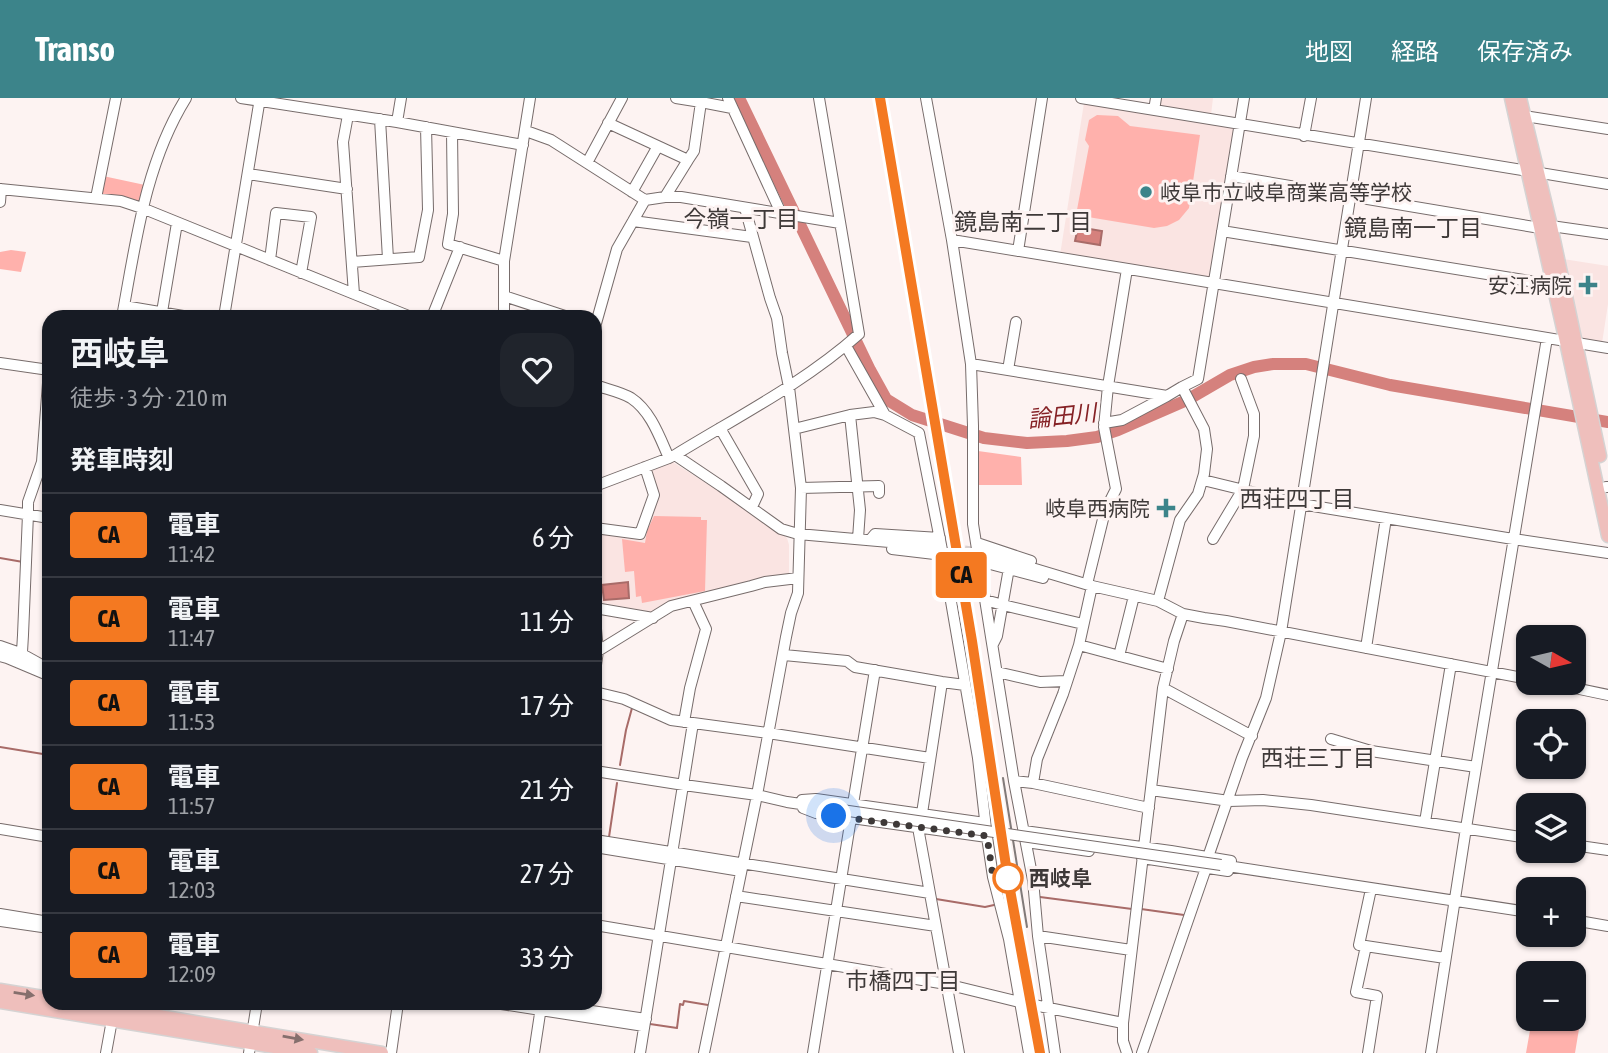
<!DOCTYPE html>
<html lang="ja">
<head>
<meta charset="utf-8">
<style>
	:root { --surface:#171b24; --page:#20242c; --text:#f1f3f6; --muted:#9ea1a6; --line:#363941; --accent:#3c848a }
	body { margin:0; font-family:"Asap Condensed","Noto Sans JP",sans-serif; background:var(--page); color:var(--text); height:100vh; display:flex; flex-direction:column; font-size:26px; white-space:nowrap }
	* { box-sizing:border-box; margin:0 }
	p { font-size:23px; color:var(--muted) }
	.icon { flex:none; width:38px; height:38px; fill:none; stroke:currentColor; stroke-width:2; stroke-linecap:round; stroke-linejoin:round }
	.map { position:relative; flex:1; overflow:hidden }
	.side { position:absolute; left:42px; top:212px; width:560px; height:700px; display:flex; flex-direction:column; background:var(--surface); border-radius:21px; box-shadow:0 2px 5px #0004 }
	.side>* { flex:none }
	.badge { padding:0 14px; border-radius:5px; font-size:24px; line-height:46px }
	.needle { width:46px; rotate:98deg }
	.tools { position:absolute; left:1516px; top:527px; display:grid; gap:14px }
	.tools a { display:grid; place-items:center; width:70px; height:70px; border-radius:14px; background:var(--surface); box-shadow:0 2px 5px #0004; font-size:35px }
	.you { position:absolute; width:35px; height:35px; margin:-18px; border:5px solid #fff; border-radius:50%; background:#1a73e8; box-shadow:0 0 0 10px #1a73e833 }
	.map>.badge { position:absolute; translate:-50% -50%; box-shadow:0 0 0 4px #fff }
	h2 { padding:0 28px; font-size:26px; line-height:63px }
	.round { display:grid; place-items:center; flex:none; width:74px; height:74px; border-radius:21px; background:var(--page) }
	.summary { display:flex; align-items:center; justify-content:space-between; height:119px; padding:0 28px }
	h1 { font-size:33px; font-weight:700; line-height:52px }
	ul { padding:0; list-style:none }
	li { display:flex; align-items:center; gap:21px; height:84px; padding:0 28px; border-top:2px solid var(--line) }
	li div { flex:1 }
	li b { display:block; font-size:26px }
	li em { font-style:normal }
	li .badge { min-width:77px; font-weight:700; text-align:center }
	header { display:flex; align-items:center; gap:42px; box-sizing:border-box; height:98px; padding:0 35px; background:var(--accent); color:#fff }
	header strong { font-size:33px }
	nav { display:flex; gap:38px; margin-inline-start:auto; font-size:24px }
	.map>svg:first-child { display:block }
	.built { fill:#fae4e2 }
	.green { fill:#ffb1ac }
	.water { fill:#d5817d; stroke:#a86b68; stroke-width:2 }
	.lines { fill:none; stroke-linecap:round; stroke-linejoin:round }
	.stream { stroke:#a86b68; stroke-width:2 }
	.river { stroke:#d5817d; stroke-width:12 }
	.minor-tunnel { stroke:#d7cecd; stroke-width:10; stroke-dasharray:10 5; stroke-linecap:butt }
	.minor-casing { stroke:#776c6b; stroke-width:12 }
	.major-casing { stroke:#d5d3d3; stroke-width:15 }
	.minor { stroke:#fff; stroke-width:10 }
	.major { stroke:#efbfbc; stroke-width:12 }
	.rail { stroke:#817a79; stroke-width:2 }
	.minor-bridge-casing { stroke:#776c6b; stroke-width:12; stroke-linecap:butt }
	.minor-bridge { stroke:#fff; stroke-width:10 }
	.oneway { fill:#856f6d }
	.line-casing { stroke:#fff; stroke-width:16 }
	.line { stroke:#f47921; stroke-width:10 }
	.walk { stroke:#3e3938; stroke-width:7; stroke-dasharray:0 12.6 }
	.poi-dot { fill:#3c848a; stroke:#fdf3f2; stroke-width:2.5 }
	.stop-dot { fill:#fff; stroke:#f47921; stroke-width:3.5 }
	.labels { text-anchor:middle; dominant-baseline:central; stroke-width:6; stroke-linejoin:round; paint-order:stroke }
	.poi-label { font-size:21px; fill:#3e3938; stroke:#fdf3f2; text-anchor:end }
	.stop-label { font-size:21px; font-weight:bold; fill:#3e3938; stroke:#fdf3f2; text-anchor:start }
	.neighbourhood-label { font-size:23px; fill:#3e3938; stroke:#fdf3f2 }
	.water-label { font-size:23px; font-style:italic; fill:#852125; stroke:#fdf3f2 }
</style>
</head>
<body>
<header>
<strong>Transo</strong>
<nav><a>地図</a><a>経路</a><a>保存済み</a></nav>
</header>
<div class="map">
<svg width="1608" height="955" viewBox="0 0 1608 955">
	<rect width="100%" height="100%" fill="#fdf3f2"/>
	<path class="built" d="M1158 0H1213L1211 17 1159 9Z
		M1084 5 1231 28 1233 32 1210 181 1060 157Z
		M1563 161 1608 168V206L1602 245 1581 242Z
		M671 363 768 424 787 440 789 447V478L657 515 598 504 595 434 643 441 644 429 657 397 648 370Z"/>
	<path class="green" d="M1097 17 1118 18 1130 28 1200 37 1189 110 1179 122 1167 128 1154 130 1076 117 1089 48 1085 42 1089 22Z
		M103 78 145 87 140 107 99 96Z
		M11 152 26 154 21 174 0 171V154Z
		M978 353 1021 359 1022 387H977Z
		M654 418 701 419V422H707L705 493 642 505 641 498 636 499 634 473 625 474 622 441 645 445 647 433Z
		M1573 906 1583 907 1575 955H1526L1532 921 1573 920Z"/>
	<path class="water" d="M1078 129 1102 133 1100 147 1075 143Z
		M628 484 629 500 604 502 602 487Z"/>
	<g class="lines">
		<path class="stream" d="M0 460 23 464
			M0 649 49 657
			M620 667 626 632 632 610
			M609 739 617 685
			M1040 799 1132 811
			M936 801 985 809 994 807
			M1141 811 1184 817
			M650 926 677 930 680 906 683 907 684 903 708 907"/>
		<path class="river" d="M739 0 870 272 886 301 912 317 984 340 1027 345 1067 343 1097 339 1118 332 1187 302 1230 277 1254 269 1273 266H1306L1390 287 1608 324"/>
		<path class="minor-tunnel" d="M935 448 982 455"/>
		<g class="minor-casing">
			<path id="minor" d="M241 0 397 24 523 47
				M676 0 701 4
				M728 0 781 115
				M926 0 952 142 971 266 973 328V426L1014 683 1033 782 1038 838 1055 955
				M1081 0 1608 86
				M1154 12 1156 0
				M348 17 343 44 354 196
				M1524 18 1608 31
				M380 21 388 161
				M397 24 401 0
				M608 25 688 62 665 99
				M526 33 551 42 645 102 665 99H681L840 125
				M452 34 453 116 448 146 504 163
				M1304 38 1311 0
				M688 62 694 53 701 4 732 10
				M587 65 622 0
				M248 76 347 91
				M1231 78 1540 130 1551 128 1608 136
				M0 91 121 103 142 110 411 219
				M632 94 658 48
				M96 100 116 0
				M0 104 1 91
				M633 123 752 139
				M1222 133 1542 185 1553 183
				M952 142 1608 250
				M1018 153 1042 0
				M270 162 276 115 311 119 301 175
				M352 164 419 159 428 112 426 29
				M504 198 568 219
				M124 208 189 219
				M162 214 177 125
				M122 219C136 144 145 66 186 0
				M224 219 260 0
				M432 219 460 149
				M504 219V163L530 0
				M595 229 617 151 645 102
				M846 248 885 317
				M0 265 49 272
				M971 266 1167 298 1182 289
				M1008 272 1016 224
				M595 287C606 291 621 294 631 300 651 313 660 340 669 360L675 357 721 388 781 431 798 436 935 448
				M850 317 860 412 858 441
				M1104 325 1122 322 1167 298
				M720 330 758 396 752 409
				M794 331 850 317 874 314 885 317 919 335 943 457 978 660 987 739 993 779 1009 841 1029 955
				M675 357C737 319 804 285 859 236L819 0
				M1203 382 1301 406 1513 441 1608 455
				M595 388 669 360
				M1606 389H1608
				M801 390 879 388V395
				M0 412 49 420
				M595 430 640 436 654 397 645 369
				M1213 441 1243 391 1254 338V316L1241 281
				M870 442 875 436 940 440
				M977 445 1031 463
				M892 451 943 457
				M982 455 1092 488 1158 503 1183 516 1204 520 1226 523 1528 581
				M979 463 1043 480
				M1087 486 1105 413 1116 391 1104 329 1108 288 1127 171
				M985 502 1003 507 1083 526
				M1158 503 1180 422 1198 396 1204 376 1207 351 1204 331 1182 289 1198 281 1244 0
				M595 510 653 520
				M595 520 598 553 595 574
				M993 546 997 538 1009 470
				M1079 547 1168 571
				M0 548 20 555 49 571
				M1366 550 1386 420
				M598 553 671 508 751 488 765 484 798 480
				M20 555 22 554 23 537 28 416V404L42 364 49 272
				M784 557 847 563 855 569 942 584 965 587
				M0 558 7 560 45 576
				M1119 558 1134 498
				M997 574 1040 584 1066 583
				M942 584 919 735 959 955
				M1546 584 1608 597
				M1163 590 1252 638
				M595 594 624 601 671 622 768 635 930 660
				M684 624 690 590 706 531 693 503
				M1331 641 1371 653 1476 669
				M595 673 684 687 757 697 787 704 828 710
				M1014 683 1033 685 1037 661 1063 596 1079 547 1092 488
				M1033 685 1149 710
				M1151 692 1229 703 1263 702 1311 707 1528 740
				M802 702 816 701 985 725
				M853 706 875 572
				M803 710 816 715 987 739
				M1425 724 1451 566
				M0 731 49 739
				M1024 733 1171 753 1231 763
				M595 742 930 795
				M1026 744 1089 753
				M1573 747 1608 752
				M595 749 741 773
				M1208 759 1242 660 1266 600 1281 534 1366 0
				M1142 760 1228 773
				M1221 767 1528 814
				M1371 791 1359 847 1445 860
				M736 798 936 828
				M0 816 49 824
				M1573 822 1608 828
				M0 823 49 830
				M595 827 946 886 1019 904 1123 925
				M1038 838 1131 852
				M1366 848 1356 894 1377 898 1368 955
				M495 905 644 928
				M537 905 646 921
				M106 955 112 922
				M249 955 257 905
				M391 955 398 905
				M534 955 541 909
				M640 955 693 625
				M704 955 757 697 786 539 791 515 798 495 801 390 789 289 782 255 777 220 770 200 745 110
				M813 955 851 720
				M1127 955 1123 943V925L1163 590 1174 543 1183 516
				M1142 955 1206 770
				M1431 955 1466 730 1547 240"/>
		</g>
		<g class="major-casing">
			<path id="major" d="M1511 0 1566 244 1608 438
				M1520 0 1551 128 1600 358
				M0 892 49 900
				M0 904 311 955
				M81 905 382 955"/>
		</g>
		<use href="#minor" class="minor"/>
		<use href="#major" class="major"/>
		<path class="rail" d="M880 0 972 543 1008 781 1040 955
			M1003 680 1027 829"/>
		<g class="minor-bridge-casing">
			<path id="minor-bridge" d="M828 710 1221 767"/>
		</g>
		<use href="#minor-bridge" class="minor-bridge"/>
	</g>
	<defs><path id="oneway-solid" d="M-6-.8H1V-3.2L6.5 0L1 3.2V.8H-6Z" transform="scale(1.75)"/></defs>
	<g class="oneway">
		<use href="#oneway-solid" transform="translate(24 896) rotate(9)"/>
		<use href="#oneway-solid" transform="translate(293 940) rotate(10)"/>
	</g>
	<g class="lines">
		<g class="line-casing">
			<path id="line" d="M880 0 972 543 1008 781 1040 955"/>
		</g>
		<use href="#line" class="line"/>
		<path class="walk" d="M834 718 987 738 993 779 1008 780"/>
	</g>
	<g class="poi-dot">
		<circle cx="1146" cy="94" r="7"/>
		<path d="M1584.5 176.5h7v7h7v7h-7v7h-7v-7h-7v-7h7z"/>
		<path d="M1162.5 399.5h7v7h7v7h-7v7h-7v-7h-7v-7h7z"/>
	</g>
	<circle class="stop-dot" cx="1008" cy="780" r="14"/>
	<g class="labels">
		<g class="poi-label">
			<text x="1160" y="94" text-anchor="start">岐阜市立岐阜商業高等学校</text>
			<text x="1572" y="187">安江病院</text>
			<text x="1150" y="410">岐阜西病院</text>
		</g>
		<g class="stop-label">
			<text x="1029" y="780">西岐阜</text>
		</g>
		<g class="neighbourhood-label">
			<text x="741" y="121">今嶺一丁目</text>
			<text x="1023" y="124">鏡島南二丁目</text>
			<text x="1413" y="130">鏡島南一丁目</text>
			<text x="1297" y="401">西荘四丁目</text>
			<text x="1318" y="660">西荘三丁目</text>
			<text x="903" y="883">市橋四丁目</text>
		</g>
		<g class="water-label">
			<text transform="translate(1062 318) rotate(-6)">論田川</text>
		</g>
	</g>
</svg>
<div class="tools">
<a><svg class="needle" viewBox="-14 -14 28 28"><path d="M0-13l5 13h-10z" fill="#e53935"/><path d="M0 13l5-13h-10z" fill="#9ea1a6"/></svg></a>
<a><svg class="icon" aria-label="locate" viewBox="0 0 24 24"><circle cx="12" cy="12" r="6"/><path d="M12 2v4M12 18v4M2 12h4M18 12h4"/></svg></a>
<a><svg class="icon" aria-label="layers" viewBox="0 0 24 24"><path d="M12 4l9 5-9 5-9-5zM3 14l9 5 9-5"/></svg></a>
<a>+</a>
<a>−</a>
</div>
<div class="you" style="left:834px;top:718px"></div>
<b class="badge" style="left:961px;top:477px;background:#f47921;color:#111">CA</b>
<section class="side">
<div class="summary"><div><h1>西岐阜</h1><p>徒歩 · 3 分 · 210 m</p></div><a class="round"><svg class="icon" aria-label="heart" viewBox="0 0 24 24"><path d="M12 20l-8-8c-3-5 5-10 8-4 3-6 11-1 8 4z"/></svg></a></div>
<h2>発車時刻</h2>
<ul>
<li><span class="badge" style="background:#f47921;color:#111">CA</span><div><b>電車</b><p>11:42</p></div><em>6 分</em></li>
<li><span class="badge" style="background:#f47921;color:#111">CA</span><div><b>電車</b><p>11:47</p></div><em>11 分</em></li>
<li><span class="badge" style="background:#f47921;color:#111">CA</span><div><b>電車</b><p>11:53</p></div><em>17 分</em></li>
<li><span class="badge" style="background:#f47921;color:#111">CA</span><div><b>電車</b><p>11:57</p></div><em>21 分</em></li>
<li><span class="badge" style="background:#f47921;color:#111">CA</span><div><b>電車</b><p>12:03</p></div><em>27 分</em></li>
<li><span class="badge" style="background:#f47921;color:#111">CA</span><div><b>電車</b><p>12:09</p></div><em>33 分</em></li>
</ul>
</section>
</div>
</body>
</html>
